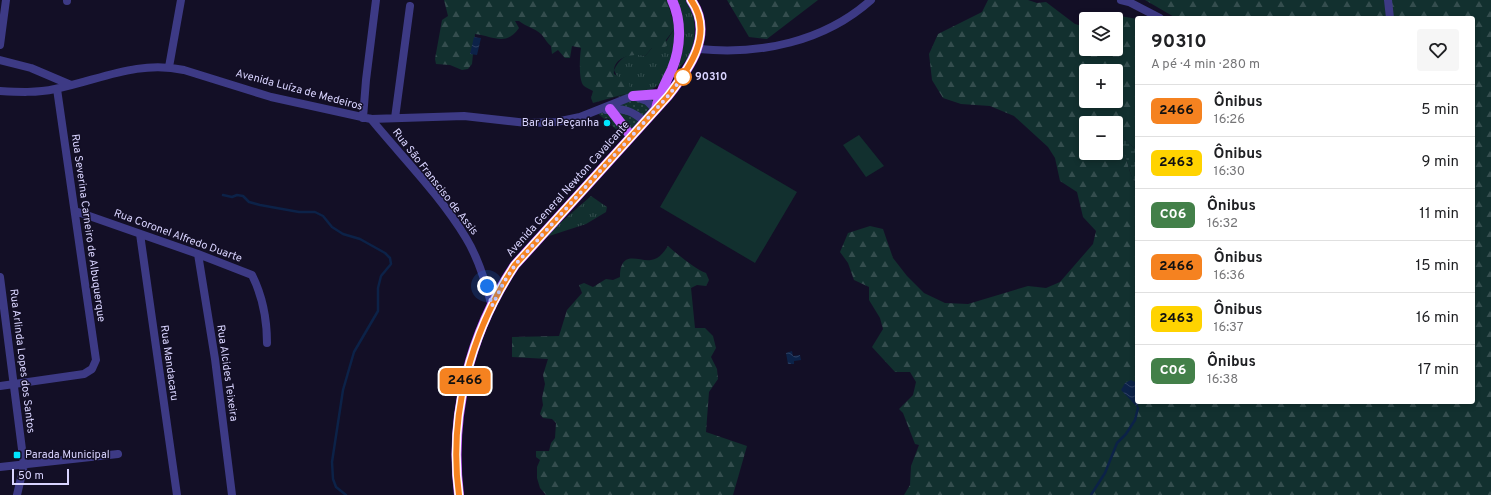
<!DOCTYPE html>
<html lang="pt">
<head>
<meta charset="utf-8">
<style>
	:root { --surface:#fff; --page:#f6f6f6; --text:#202124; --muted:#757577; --line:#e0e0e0 }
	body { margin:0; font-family:Overpass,sans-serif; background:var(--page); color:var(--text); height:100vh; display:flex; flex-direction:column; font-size:15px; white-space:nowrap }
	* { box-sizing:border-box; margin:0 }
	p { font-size:13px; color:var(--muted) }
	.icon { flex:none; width:22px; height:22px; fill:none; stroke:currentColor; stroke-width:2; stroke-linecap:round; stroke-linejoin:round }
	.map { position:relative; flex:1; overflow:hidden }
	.drawer { position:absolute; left:1135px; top:16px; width:340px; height:388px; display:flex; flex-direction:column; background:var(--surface); border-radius:4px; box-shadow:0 2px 6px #0003 }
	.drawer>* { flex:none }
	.badge { padding:0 8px; border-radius:6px; font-size:14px; line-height:26px }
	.buttons { position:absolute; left:1079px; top:12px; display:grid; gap:8px }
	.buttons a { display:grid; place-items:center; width:44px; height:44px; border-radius:4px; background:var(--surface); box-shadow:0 2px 6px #0003; font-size:20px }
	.scale { position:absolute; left:12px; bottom:10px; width:57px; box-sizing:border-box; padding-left:4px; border:2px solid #d9d4ff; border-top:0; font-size:11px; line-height:14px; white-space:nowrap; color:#d9d4ff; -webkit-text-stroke:3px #130f26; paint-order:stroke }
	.you { position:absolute; width:20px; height:20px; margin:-10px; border:3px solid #fff; border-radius:50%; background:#1a73e8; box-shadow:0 0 0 6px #1a73e833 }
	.map>.badge { position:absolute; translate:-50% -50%; box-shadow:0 0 0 2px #fff }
	.round { display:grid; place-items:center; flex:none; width:42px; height:42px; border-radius:4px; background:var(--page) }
	.summary { display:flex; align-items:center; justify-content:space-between; height:68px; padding:0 16px }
	h1 { font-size:19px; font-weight:700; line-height:30px }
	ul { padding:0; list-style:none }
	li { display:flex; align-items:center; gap:12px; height:52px; padding:0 16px; border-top:1px solid var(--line) }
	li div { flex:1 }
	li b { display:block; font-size:15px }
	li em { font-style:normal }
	li .badge { min-width:44px; font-weight:700; text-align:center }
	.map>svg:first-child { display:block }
	.grass { fill:url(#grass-tufts) }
	.forest { fill:url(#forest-firs); fill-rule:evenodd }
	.wetland { fill:url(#wetland-marsh) }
	.park { fill:url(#park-dots) }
	.pitch { fill:#12302f }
	.water { fill:url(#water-waves) }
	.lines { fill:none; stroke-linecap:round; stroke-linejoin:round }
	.stream { stroke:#0c2248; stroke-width:2.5 }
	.minor { stroke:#3d3a85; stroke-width:8 }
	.major { stroke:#c25bff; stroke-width:10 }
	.line-casing { stroke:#fff; stroke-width:9 }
	.line { stroke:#f58220; stroke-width:6 }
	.walk { stroke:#d9d4ff; stroke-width:4; stroke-dasharray:0 7.2 }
	.stop-dot { fill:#fff; stroke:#f58220; stroke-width:2 }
	.poi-dot { fill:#00e5ff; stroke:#130f26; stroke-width:1.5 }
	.labels { text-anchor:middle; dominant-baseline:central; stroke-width:3; stroke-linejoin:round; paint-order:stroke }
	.stop-label { font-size:11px; font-weight:bold; fill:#d9d4ff; stroke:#130f26; text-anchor:start }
	.street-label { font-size:11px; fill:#d9d4ff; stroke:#130f26 }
	.poi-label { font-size:11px; fill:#d9d4ff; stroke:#130f26; text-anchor:end }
</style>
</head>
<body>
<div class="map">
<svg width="1491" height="495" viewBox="0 0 1491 495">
	<defs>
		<pattern id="grass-tufts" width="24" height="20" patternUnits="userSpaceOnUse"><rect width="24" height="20" fill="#12302f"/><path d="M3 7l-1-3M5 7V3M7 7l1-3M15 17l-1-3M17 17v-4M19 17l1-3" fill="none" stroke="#344d4e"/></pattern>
		<pattern id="forest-firs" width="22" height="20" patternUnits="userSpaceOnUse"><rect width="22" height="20" fill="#12302f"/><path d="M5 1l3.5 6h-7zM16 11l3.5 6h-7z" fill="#344d4e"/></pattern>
		<pattern id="wetland-marsh" width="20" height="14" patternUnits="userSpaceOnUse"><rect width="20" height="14" fill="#12302f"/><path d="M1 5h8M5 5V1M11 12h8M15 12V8" fill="none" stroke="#344d4e"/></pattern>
		<pattern id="park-dots" width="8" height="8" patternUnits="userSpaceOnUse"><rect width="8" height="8" fill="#12302f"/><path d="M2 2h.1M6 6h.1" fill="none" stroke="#344d4e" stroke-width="1.8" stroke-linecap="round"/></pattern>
		<pattern id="water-waves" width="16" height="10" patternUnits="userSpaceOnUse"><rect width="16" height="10" fill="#0c2248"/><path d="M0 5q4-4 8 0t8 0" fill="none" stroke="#2f4163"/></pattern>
	</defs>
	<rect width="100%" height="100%" fill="#130f26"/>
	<path class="grass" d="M677 0H687C697 14 697 41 689 56 686 61 680 66 677 71 686 46 686 25 677 0Z
		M675 28 674 54 661 83 651 90 615 98 625 94 614 70C621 56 629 52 645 56L652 48H662Z
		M591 196 607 207 606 212 586 224 543 238Z"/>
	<path class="forest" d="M444 0H667L675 28 666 40 667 46 662 48H652L645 56C632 53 612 57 614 74L629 83 630 89 625 94 593 103 591 98 593 91C590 89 586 88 584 86 578 81 580 55 581 48L572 46 570 58H565L558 50 552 54 551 46C546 42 545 38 541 34 536 29 525 26 519 21H515L519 28C506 47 493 36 475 34L472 64 468 69 462 70 450 65 436 64 435 59 442 20 448 16Z
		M727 0H818L767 39 749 37Z
		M988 0H1028L1037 3 1046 2 1075 24 1086 27V49H1116V19H1104L1115 15 1137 19V156L1136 150 1126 140 1115 121 1086 123V153H1116L1117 141C1129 152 1126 172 1137 185V402H1473V18H1176L1145 0H1491V495H904L910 485 911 466 919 445 915 444 903 413 899 409 913 395 916 382 910 372H895L872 347 883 329 880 318 869 300V287L854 280 848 263 840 252 848 233 870 226 883 229 893 258 907 276 924 293 945 303 968 304 1028 286 1046 288 1060 282 1093 244 1096 231 1083 217 1077 192 1060 181 1055 158 1048 147 1014 116 990 106 961 104 943 98 932 80 929 54 938 34 982 12ZM1086 71H1116V101H1086Z
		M668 246C677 254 695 269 706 273L709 280 706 286 697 285 691 288 695 328H705L713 336 716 348 711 357 717 369 718 379 709 392 706 432 747 446 733 495H546L540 488 537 478V467L540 460 536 457V451H549L551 443 555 438 556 423 552 419 543 418 540 414 543 405 542 398 545 384 543 375 548 359 512 357V337L559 336 567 310 582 293 579 285 584 283 593 287 606 279 613 280 620 277C620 274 620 268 622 265 627 253 642 262 651 260 659 259 664 252 668 246Z"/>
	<path class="wetland" d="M1116 121 1126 140 1136 150 1137 185C1126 172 1129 152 1116 140V123H1108Z"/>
	<path class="park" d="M666 93 626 138 595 111 610 104Z"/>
	<path class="pitch" d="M859 135 884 166 866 177 843 145Z
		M701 136 797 192 755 263 660 207Z"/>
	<path class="water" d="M474 37 481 38 477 55 470 54Z
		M792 351 793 356 800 355 801 360 794 361V364H788L786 353Z
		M1131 380 1137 383C1137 392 1138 401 1138 408L1121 390 1125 383Z"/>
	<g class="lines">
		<path class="stream" d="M223 195 232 197 237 195 243 196 249 202 260 205 299 212H315L323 216 332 227 343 234 360 239 385 253 390 258 391 264 381 276 378 288V311L354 352 343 390 332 462 333 479 336 487 346 495
			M1091 495 1105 473 1117 443 1126 434 1135 420 1138 408"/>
		<path class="minor" d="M67 0V1
			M1121 0 1129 2 1160 18
			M1388 0 1390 18
			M0 45 6 0
			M699 49C760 55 824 42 871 0
			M0 60 31 68 71 85
			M169 67 181 0
			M0 91C18 92 37 93 55 89 100 80 137 60 184 70L271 97 371 119 464 116 527 123 556 122 580 117 633 96 647 101 656 110
			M606 110C622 107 633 111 645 122
			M363 118 366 80 376 0
			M395 118 410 6
			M371 119C403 158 440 195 466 238 479 259 486 283 492 307
			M75 211 198 254 252 275C263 297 267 318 267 343
			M140 234 177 495
			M198 254 215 359 232 495
			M0 277 24 465 17 495
			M0 386 84 374 92 369 96 360 57 89
			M0 467 118 454"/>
		<path class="major" d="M633 96 660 94
			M610 109 631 136
			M656 109C659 94 666 82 672 69 681 47 682 21 672 0
			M459 495C449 415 470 332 515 265L668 96C689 69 715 34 691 0"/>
	</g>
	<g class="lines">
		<g class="line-casing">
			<path id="line" d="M459 495C448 415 471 332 515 265L668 96C689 69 715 34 691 0"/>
		</g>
		<use href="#line" class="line"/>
		<path class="walk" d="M487 286 492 306 504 282 515 265 668 96 683 77"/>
	</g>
	<circle class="stop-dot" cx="683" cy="77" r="8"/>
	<g class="poi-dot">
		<circle cx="607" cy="123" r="4"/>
		<rect x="13" y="451" width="8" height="8" rx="2"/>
	</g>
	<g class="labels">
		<g class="stop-label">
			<text x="695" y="77">90310</text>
		</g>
		<g class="street-label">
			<text transform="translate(299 90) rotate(15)">Avenida Luíza de Medeiros</text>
			<text transform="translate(435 182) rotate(52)">Rua São Fransciso de Assis</text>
			<text transform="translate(568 189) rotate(-48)">Avenida General Newton Cavalcante</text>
			<text transform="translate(88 228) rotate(82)">Rua Severina Carneiro de Albuquerque</text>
			<text transform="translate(178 236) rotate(20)">Rua Coronel Alfredo Duarte</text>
			<text transform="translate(22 361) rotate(83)">Rua Arlinda Lopes dos Santos</text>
			<text transform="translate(169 363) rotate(82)">Rua Mandacaru</text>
			<text transform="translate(227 373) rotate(82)">Rua Alcides Teixeira</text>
		</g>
		<g class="poi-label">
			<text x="599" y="123">Bar da Peçanha</text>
			<text x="25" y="455" text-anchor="start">Parada Municipal</text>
		</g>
	</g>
</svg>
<div class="buttons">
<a><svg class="icon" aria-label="layers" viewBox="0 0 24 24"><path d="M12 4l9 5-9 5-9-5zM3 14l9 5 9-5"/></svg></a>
<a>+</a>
<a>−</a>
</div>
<div class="scale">50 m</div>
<div class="you" style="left:487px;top:286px"></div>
<b class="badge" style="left:465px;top:381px;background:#f58220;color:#111">2466</b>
<section class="drawer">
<div class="summary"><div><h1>90310</h1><p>A pé · 4 min · 280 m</p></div><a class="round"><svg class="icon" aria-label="heart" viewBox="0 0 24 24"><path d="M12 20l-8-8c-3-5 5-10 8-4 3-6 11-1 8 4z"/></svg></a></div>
<ul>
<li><span class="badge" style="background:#f58220;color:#111">2466</span><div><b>Ônibus</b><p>16:26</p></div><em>5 min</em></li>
<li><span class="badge" style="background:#ffd300;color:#111">2463</span><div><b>Ônibus</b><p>16:30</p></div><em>9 min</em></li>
<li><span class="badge" style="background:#438049;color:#fff">C06</span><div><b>Ônibus</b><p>16:32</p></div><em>11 min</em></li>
<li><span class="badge" style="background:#f58220;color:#111">2466</span><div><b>Ônibus</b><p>16:36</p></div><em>15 min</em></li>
<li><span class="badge" style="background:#ffd300;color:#111">2463</span><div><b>Ônibus</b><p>16:37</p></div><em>16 min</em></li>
<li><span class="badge" style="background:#438049;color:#fff">C06</span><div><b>Ônibus</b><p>16:38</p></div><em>17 min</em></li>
</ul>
</section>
</div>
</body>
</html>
